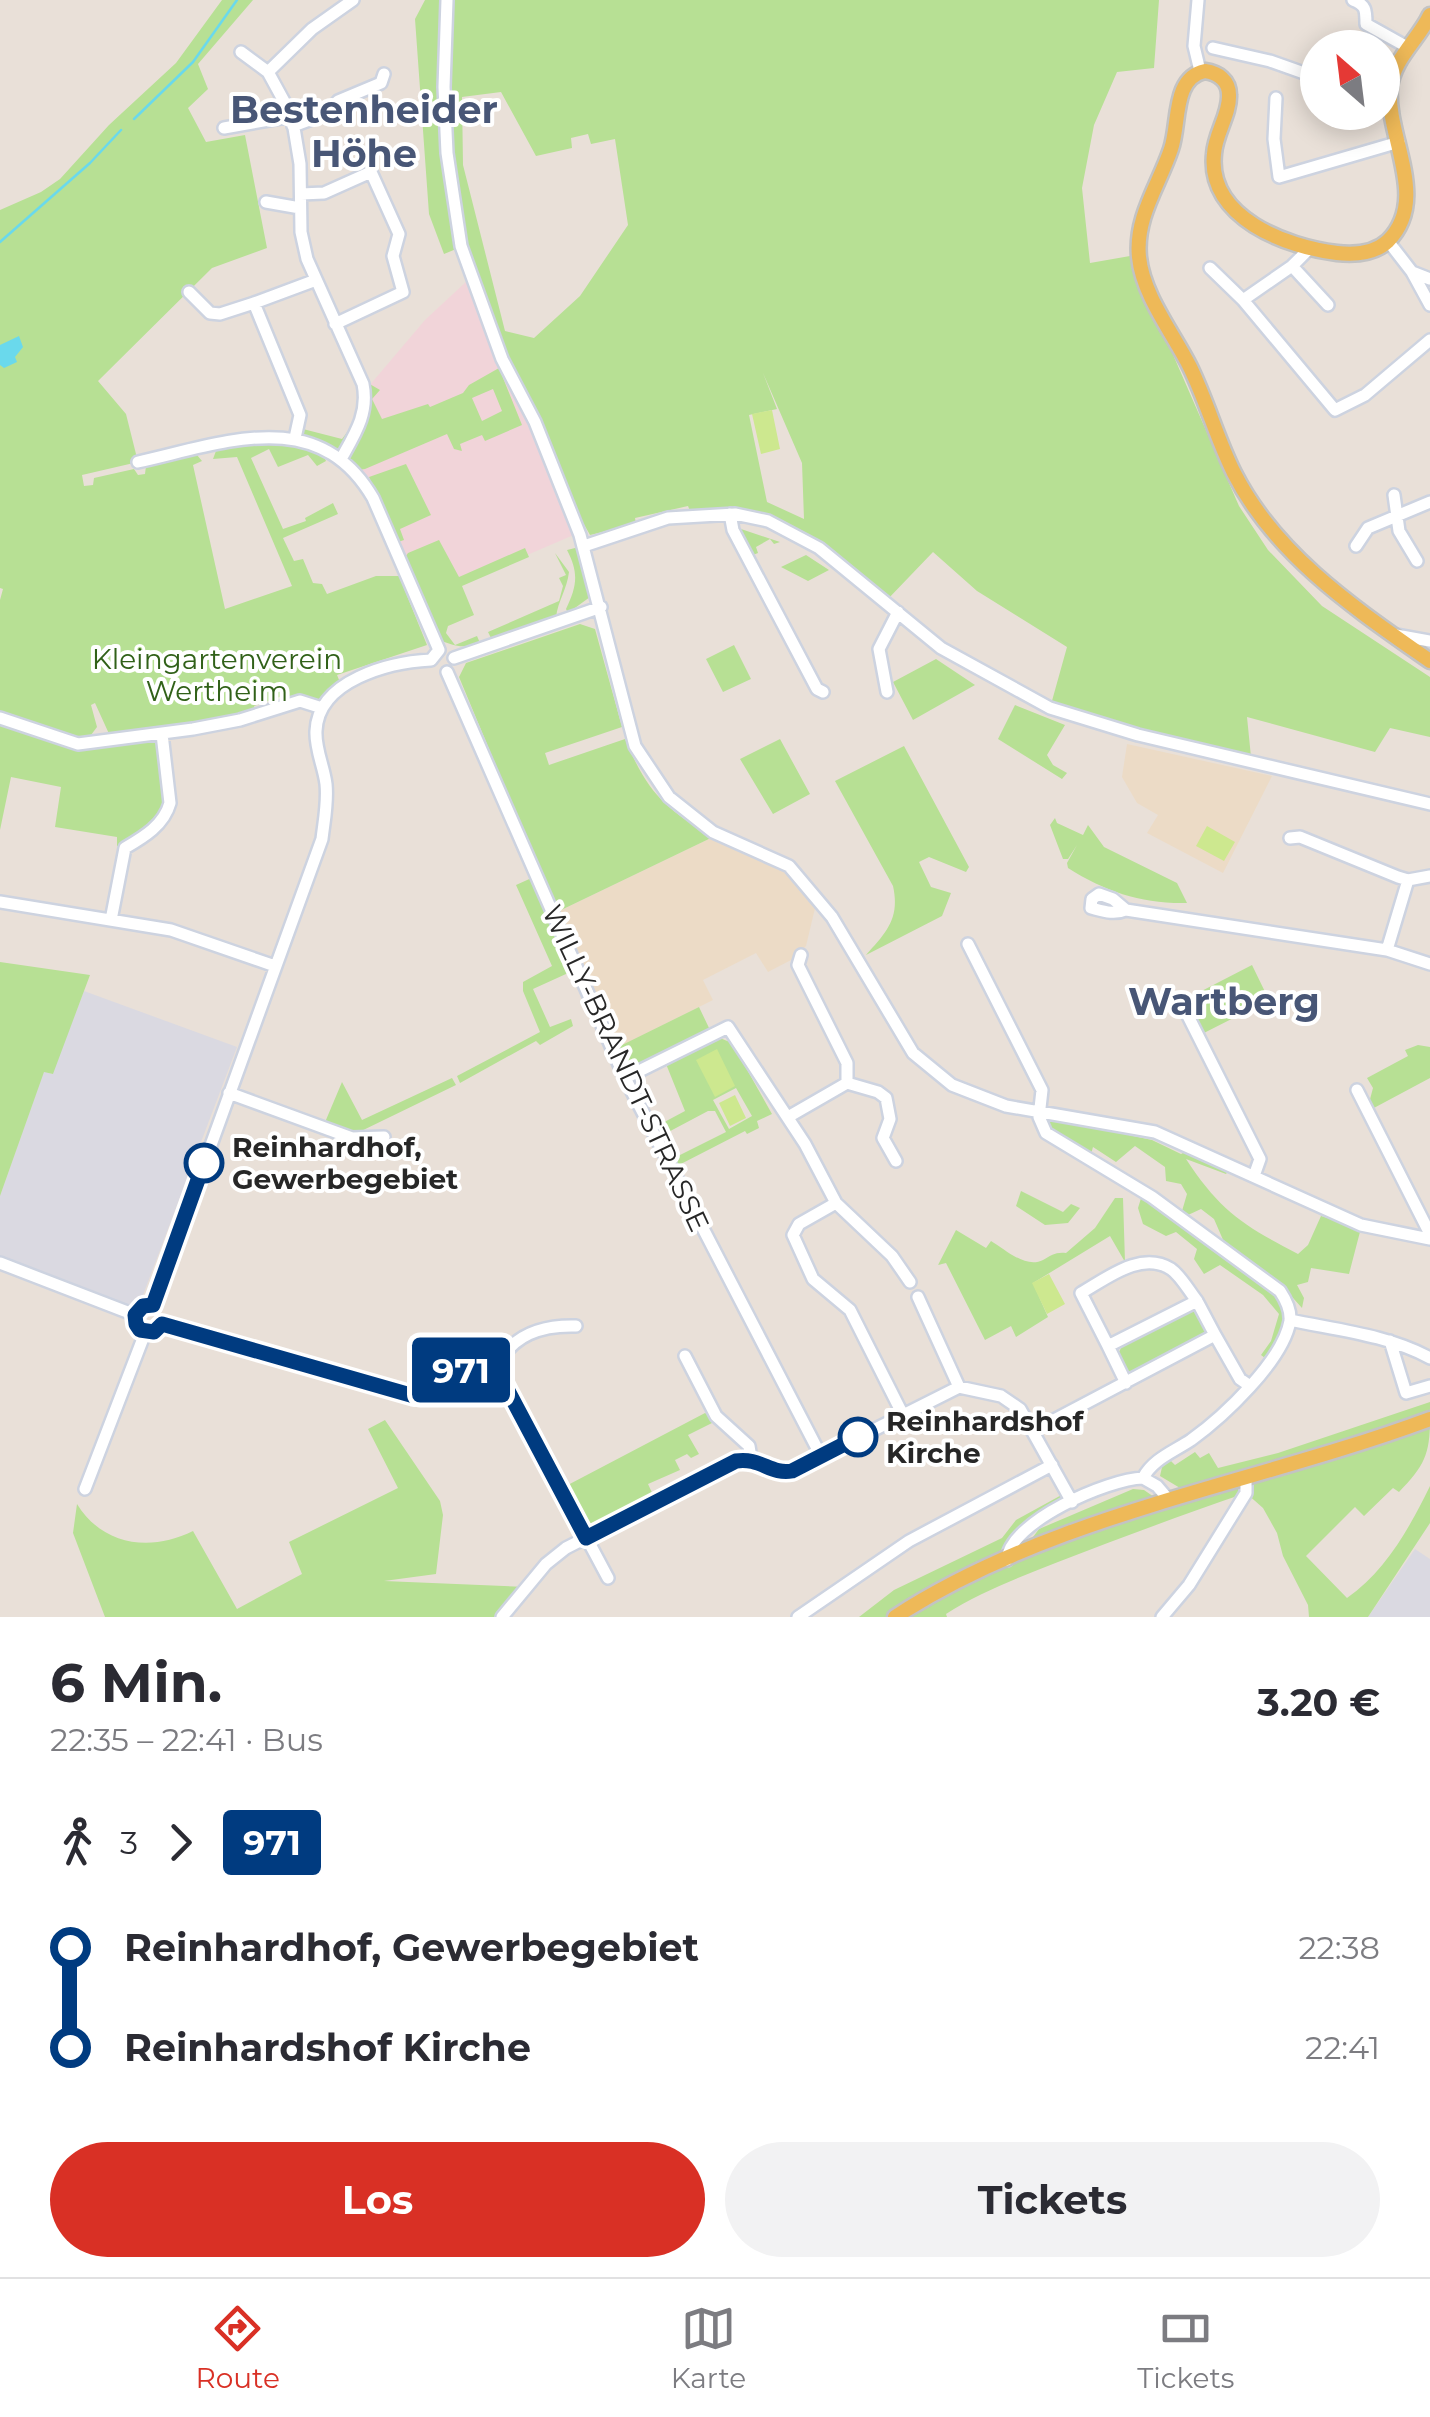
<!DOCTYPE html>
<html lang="de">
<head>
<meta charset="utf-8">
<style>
	:root { --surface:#fff; --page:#f2f2f3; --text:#2b2b33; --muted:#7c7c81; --line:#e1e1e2; --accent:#d93025 }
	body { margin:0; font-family:Montserrat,sans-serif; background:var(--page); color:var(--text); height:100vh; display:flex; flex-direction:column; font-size:38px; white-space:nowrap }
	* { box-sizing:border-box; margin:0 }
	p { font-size:32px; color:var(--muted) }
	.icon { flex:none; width:55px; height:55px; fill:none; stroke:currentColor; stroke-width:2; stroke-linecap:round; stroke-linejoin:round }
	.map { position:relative; height:1617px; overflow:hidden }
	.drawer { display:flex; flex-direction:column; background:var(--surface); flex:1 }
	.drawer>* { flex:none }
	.badge { padding:0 20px; border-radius:8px; font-size:35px; line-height:65px }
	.needle { width:65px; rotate:332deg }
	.fabs { position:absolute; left:1300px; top:30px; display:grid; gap:20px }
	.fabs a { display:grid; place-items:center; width:100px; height:100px; border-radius:50%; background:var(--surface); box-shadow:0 5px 25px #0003; font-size:50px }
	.map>.badge { position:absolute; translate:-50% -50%; box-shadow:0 0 0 5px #fff }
	.legs { display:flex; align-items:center; gap:15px; height:110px; padding:0 50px; font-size:32px }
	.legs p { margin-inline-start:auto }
	.headline { display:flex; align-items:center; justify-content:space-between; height:170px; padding:0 50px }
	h1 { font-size:55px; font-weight:700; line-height:75px }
	.cta { display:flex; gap:20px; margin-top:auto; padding:20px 50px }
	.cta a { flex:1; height:115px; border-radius:60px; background:var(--accent); color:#fff; font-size:40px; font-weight:700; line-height:115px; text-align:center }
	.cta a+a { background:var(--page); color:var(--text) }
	ul { padding:0 50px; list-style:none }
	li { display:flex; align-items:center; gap:35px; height:100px; font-size:38px }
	li i { display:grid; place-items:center; width:15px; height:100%; margin:0 12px; background:currentColor }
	li i::after { content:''; width:25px; height:25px; margin:-12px; border:8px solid; border-radius:50%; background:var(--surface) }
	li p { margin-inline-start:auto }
	li:first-child i { background:linear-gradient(#0000 50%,currentColor 0) }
	li:last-child i { background:linear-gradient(currentColor 50%,#0000 0) }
	.dock { display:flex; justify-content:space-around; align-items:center; height:140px; border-top:2px solid var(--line); background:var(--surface); font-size:28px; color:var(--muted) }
	.dock a { display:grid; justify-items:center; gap:5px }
	.dock .selected { color:var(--accent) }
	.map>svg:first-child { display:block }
	.industrial { fill:#dad9e1 }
	.education { fill:#ecdbc6 }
	.medical { fill:#f1d4d9 }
	.green { fill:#b7e094; fill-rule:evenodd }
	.pitch { fill:#cde88f }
	.water { fill:#6ad9ec }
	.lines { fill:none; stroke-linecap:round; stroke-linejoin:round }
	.stream { stroke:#6ad9ec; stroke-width:2.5 }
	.minor-casing { stroke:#cdd3e0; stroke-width:16 }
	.major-casing { stroke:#c3c3c3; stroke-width:19 }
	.minor { stroke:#fff; stroke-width:11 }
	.major { stroke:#eeb958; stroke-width:14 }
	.line-1-casing { stroke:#fff; stroke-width:22 }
	.line-1 { stroke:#003b80; stroke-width:15 }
	.stop-1-dot { fill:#fff; stroke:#003b80; stroke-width:5 }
	.labels { text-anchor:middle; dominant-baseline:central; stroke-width:8; stroke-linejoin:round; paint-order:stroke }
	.park-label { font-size:28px; fill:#316119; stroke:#fff }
	.street-label { font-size:28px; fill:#272727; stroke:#fff }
	.stop-label { font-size:28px; font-weight:bold; fill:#272727; stroke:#fff; text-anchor:start }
	.district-label { font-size:38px; font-weight:bold; fill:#485676; stroke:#fff }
</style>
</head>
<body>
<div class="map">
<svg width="1430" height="1617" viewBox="0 0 1430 1617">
	<rect width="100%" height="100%" fill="#e9e0d8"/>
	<path class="industrial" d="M84 991 237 1047 143 1295 155 1300 153 1305 143 1306 135 1315 0 1263V1196L44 1071 52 1074Z
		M1415 1549 1430 1559V1617H1368Z"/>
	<path class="education" d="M1127 744 1272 776 1223 873 1147 833 1158 815 1137 803 1122 777Z
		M713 837 773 861 798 878 816 904 806 946 793 959 768 972 756 953 703 980 713 1000 613 1050 553 914Z"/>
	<path class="medical" d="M468 280 576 534 423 600 369 482 351 459 371 409 369 386 425 320Z"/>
	<path class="green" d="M222 0H253L198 64 208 89 188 108 206 142 245 135 267 248 212 268 98 381 126 414 138 462 82 475 84 486 93 485 94 478 134 469 138 475 145 474 146 466 197 455 202 461 193 465 225 609 292 586 237 457 213 459 216 451C253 439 287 441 323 454L326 461 317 466 308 455 278 467 269 449 251 458 283 529 306 521 305 518 333 503 338 514 283 538 294 561 303 559 313 583 322 584 327 594 376 576H399L427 645 337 675 342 687 324 703 289 704 285 695 254 706 256 712 110 736 95 703 91 705 97 727 91 735 82 741 0 714V600L3 589 0 588V210L41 192 60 179 109 125 176 63Z
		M425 0H1159L1154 68 1117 72 1094 125 1082 188 1090 263 1130 256 1239 506 1268 550 1322 606 1430 677V737L1390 728 1375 752 1247 717 1251 757 1050 708 1067 647 977 591 933 552 886 601 819 548 768 521 690 511 688 506 635 518 636 524 590 535 581 519 574 520 502 359 461 247 444 254 429 214 415 19ZM501 92 536 156 572 148 571 138 588 134 591 144 615 139 628 225 580 296 534 338 505 331 463 165 462 97ZM763 373 802 463 804 519 767 502 749 415 777 409Z
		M499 368 522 425 485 441 482 435 460 444 462 451 454 449 447 434 365 469 358 470 351 462 349 451C363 430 375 408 368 383L380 390 372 399 382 419 428 404 430 407 463 393 469 385ZM493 389 502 411 482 421 472 398Z
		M363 384 366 400 341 459 271 436 303 429 342 439 351 427Z
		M406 464 431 515 400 529 404 540 398 542 369 477Z
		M738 528 780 542 774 544 770 539 756 547 758 553 753 555Z
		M439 540 459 577 525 548 529 557 462 586 474 615 448 626 446 633 455 645 477 636 480 643C462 649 455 646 439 640L404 559 408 553Z
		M579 547 591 589 590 597 568 613 566 609C577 586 579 573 567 550Z
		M555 553 569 572C567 589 558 601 556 617L492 640 488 632 559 601 563 586 559 578 566 575Z
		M806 555 829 570 808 581 781 567Z
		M580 624 595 629 622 727 545 753 549 765 625 739C648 793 663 807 713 837L557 912 459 677 466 663Z
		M734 645 751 679 723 692 706 659Z
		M936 659 975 685 913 720 893 682Z
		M1015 705 1065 725 1047 755 1053 765 1067 773 1062 779 998 739Z
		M0 718 78 744 159 734 167 813 125 848 117 846V837L55 827 61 787 11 777 0 830Z
		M780 739 810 794 773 814 740 759Z
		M904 746 969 867 966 872 929 857 919 862 931 887 951 893 942 916 866 955C887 932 900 918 893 886L835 781Z
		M1055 818 1057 823 1083 835 1088 825 1104 847 1177 883 1187 903C1142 904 1106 892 1068 868L1067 863 1077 845 1068 859H1063L1050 825Z
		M536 876 577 969 533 989 550 1027 571 1019 573 1026 540 1045 536 1041 460 1083 457 1076 540 1032 523 991V982L552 966 516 885Z
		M0 962 90 975 53 1074 44 1072 0 1196Z
		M1252 965 1269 1000 1198 1036 1195 1029 1199 1016 1190 997Z
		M699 1007 710 1030 636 1069 626 1066 618 1047Z
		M720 1038 732 1043 772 1114 757 1121 759 1128 747 1134 745 1131 675 1167 672 1159 726 1132 715 1111H708L659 1137 655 1127 685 1111 666 1064ZM736 1088 752 1116 729 1129 713 1100Z
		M1418 1045 1430 1047V1078L1372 1109 1369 1103 1373 1088 1367 1078 1408 1056 1405 1050Z
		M452 1078 456 1085 353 1135 323 1127 342 1082 362 1120Z
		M1054 1119 1152 1140 1181 1154 1187 1151 1229 1170 1226 1174 1186 1159C1220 1211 1244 1226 1298 1254L1308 1245 1321 1216 1361 1228 1349 1274 1311 1268 1308 1282 1297 1285 1304 1298 1302 1308 1276 1279 1224 1242 1214 1219 1201 1209 1188 1215 1182 1211 1187 1194 1181 1184 1166 1181 1165 1167 1135 1146 1116 1162 1093 1147 1091 1154 1052 1133 1049 1122Z
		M1021 1191 1063 1212 1071 1204 1080 1208 1068 1223 1045 1225 1016 1206Z
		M1142 1195 1275 1293C1292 1316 1279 1337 1265 1358L1261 1355 1271 1341 1279 1314 1263 1295 1220 1265 1204 1274 1194 1259 1197 1249 1176 1232 1166 1236 1143 1224 1138 1208Z
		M1115 1198H1123L1125 1262 1110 1236 1033 1283 1048 1317 1016 1337 1011 1326 985 1340 946 1263 938 1265 956 1230 986 1248 991 1241C1006 1250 1026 1269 1043 1260 1052 1255 1055 1252 1066 1253L1095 1228Z
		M1190 1310 1198 1313 1207 1330 1205 1337 1137 1373 1127 1372 1118 1354 1123 1344Z
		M1430 1402V1412C1347 1440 1264 1465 1180 1488L1160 1476 1163 1463 1170 1460 1175 1465 1195 1452 1200 1458 1209 1453 1218 1468 1278 1453Z
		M705 1413 714 1418 712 1423 688 1435 699 1454 691 1458 687 1454 675 1460 680 1470 648 1484 654 1497 596 1528H589L564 1487Z
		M1430 1419C1430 1455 1424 1466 1399 1492L1393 1488 1364 1516 1355 1507 1306 1556 1347 1598C1385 1572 1410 1527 1430 1486V1523L1368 1617H1309L1308 1605 1283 1556 1277 1533 1263 1508 1246 1493C1182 1515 1120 1538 1058 1562 1020 1577 980 1592 946 1614L947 1617H859L894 1590 1002 1538 1016 1520 1067 1492 1072 1502 1034 1522 1008 1550Z
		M385 1420 440 1501 443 1515 436 1574 384 1581 527 1587 502 1617H105L73 1533 77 1504C103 1546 151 1552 193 1531L237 1609 302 1574 289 1542 398 1488 368 1429Z
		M1133 1489 1144 1490 1157 1499 1030 1541 1039 1529Z"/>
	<path class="pitch" d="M772 410 780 449 761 454 752 414Z
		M1207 826 1235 842 1224 861 1196 846Z
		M717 1049 735 1086 715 1097 696 1060Z
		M735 1095 746 1118 730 1126 719 1103Z
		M1049 1274 1065 1304 1047 1314 1032 1283Z"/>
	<path class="water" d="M19 336 23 347 15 357 17 362 4 368 0 365V345Z"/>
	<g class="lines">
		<path class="stream" d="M134 119 193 62 237 0
			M0 242 90 163 121 130"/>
		<g class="minor-casing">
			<path id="minor" d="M447 0 444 87 447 153 461 246 502 359 535 422 580 535 635 746 669 797 713 832 789 866 832 917 913 1053 952 1085 1006 1106 1155 1132 1361 1225 1430 1239
				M1198 0 1194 46 1200 71
				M1353 0C1366 5 1366 10 1366 24L1409 48
				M1213 48 1270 61 1318 78
				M241 52 268 72
				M1276 98 1274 139 1279 177 1399 142
				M293 126 328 113 338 101 381 83 384 74
				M224 128 292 116
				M301 194 324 193 371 172 399 234 393 256 403 292 335 324
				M266 202 300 208
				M1388 241 1412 272 1430 279
				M1292 266 1328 305
				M1210 268 1243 300 1335 410 1365 395 1430 340
				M1412 272 1430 305
				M189 292 210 313 220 314 254 303 300 415 295 438
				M1243 300 1292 266 1308 250
				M254 303 316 280
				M341 459C355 434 369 413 363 384L307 259 301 232 300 164 292 116 268 72 312 29 353 0
				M138 462C224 443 318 404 373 498L439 650
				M1394 495 1399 531 1417 561
				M730 514 733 530 817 689 823 692
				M584 546 668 518 735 514 768 521 819 548 941 648 1050 708 1138 735 1430 804
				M1356 546 1368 528 1430 502
				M1396 635 1430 641
				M454 658 601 607
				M447 672 625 1078 821 1456
				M887 692 879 649 898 612
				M0 718 78 744 193 729 240 720 300 701 322 708
				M1290 838 1300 837 1398 877 1408 880 1430 876
				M1408 880 1387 950 1430 964
				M0 902 171 930 275 966
				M1126 910 1113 899 1099 894 1092 899 1091 908C1103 911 1114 915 1126 910L1387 950
				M111 920 125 848C144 837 164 825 170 803L162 734
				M968 944 1042 1090 1039 1117 1046 1133 1152 1197 1280 1291C1286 1300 1291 1310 1290 1321 1283 1361 1223 1417 1191 1440 1173 1452 1153 1459 1143 1478
				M1184 1008 1260 1159 1254 1176
				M625 1078 728 1027 805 1144 836 1203 892 1256 910 1282
				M847 1083 878 1092 886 1098 890 1119 883 1138 896 1161
				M1357 1090 1430 1234
				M229 1093 352 1138 384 1137
				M788 1117 847 1083V1063L798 965 801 955
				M836 1203 799 1224 793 1235 813 1279 850 1310 903 1415
				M0 1263 135 1315
				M918 1297 959 1387
				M153 1305 322 839C324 821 328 803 326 784 324 767 315 749 316 731 318 680 390 662 431 660L439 650
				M1290 1320C1337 1330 1388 1335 1430 1358
				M162 1324 401 1394C436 1398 460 1354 496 1368L608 1578
				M1390 1341 1406 1393 1430 1386
				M1108 1346 1081 1293C1106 1279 1141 1250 1171 1269 1181 1276 1189 1291 1197 1301
				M685 1356 716 1416 749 1446 751 1458
				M496 1368C512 1334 542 1325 576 1326
				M1126 1383 1108 1346 1197 1301 1215 1335
				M1033 1431 1215 1335 1240 1379 1250 1386
				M85 1489 145 1333
				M1007 1560C1009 1522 1108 1479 1143 1478L1157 1486 1169 1500
				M502 1617 546 1564 566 1548 736 1461C762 1457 770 1475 792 1471L959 1387 1001 1396 1020 1409 1072 1502
				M798 1617 909 1541 1052 1465
				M1162 1617 1189 1585 1246 1493V1477"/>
		</g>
		<g class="major-casing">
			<path id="major" d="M1430 15C1419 39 1393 59 1390 88 1386 137 1430 199 1388 241 1374 254 1355 255 1337 253 1287 247 1207 218 1214 154 1215 134 1230 114 1229 95 1229 80 1218 73 1205 71 1172 78 1180 123 1171 149 1159 185 1135 217 1139 257 1143 296 1173 333 1190 367 1207 402 1217 439 1234 473 1276 556 1356 609 1430 661
				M895 1617C1053 1514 1255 1484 1430 1419"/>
		</g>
		<use href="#minor" class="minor"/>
		<use href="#major" class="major"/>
	</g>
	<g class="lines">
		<g class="line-1-casing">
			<path id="line-1" d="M204 1163 153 1305 143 1306 135 1315 136 1324 140 1330 154 1332 162 1324 414 1396C438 1382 468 1356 496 1368L586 1538 736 1461C760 1457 771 1475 792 1471L858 1437"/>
		</g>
		<use href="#line-1" class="line-1"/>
	</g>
	<g class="stop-1-dot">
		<circle cx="204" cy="1163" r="18"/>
		<circle cx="858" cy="1437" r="18"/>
	</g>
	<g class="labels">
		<g class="park-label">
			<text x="217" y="659">Kleingartenverein<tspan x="217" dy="32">Wertheim</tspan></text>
		</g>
		<g class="street-label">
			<text transform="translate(626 1068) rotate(65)">WILLY-BRANDT-STRASSE</text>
		</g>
		<g class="stop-label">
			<text x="232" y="1147">Reinhardhof,<tspan x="232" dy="32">Gewerbegebiet</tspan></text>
			<text x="886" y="1421">Reinhardshof<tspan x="886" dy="32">Kirche</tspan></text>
		</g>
		<g class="district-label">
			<text x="364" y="109">Bestenheider<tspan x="364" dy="44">Höhe</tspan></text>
			<text x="1224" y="1001">Wartberg</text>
		</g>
	</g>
</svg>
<div class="fabs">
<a><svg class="needle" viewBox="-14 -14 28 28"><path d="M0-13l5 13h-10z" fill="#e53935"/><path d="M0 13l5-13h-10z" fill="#7c7c81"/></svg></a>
</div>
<b class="badge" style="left:461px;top:1370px;background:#003b80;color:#fff">971</b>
</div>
<section class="drawer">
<div class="headline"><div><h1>6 Min.</h1><p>22:35 – 22:41 · Bus</p></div><b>3.20 €</b></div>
<div class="legs"><svg class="icon" aria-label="walk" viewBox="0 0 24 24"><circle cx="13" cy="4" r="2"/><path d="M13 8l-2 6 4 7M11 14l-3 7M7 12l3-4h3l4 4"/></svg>3<svg class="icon" aria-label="forward" viewBox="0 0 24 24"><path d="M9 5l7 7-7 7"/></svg><b class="badge" style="background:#003b80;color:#fff">971</b></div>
<ul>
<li><i style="color:#003b80"></i><b>Reinhardhof, Gewerbegebiet</b><p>22:38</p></li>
<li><i style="color:#003b80"></i><b>Reinhardshof Kirche</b><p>22:41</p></li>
</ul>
<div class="cta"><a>Los</a><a>Tickets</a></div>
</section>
<nav class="dock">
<a class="selected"><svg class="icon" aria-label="directions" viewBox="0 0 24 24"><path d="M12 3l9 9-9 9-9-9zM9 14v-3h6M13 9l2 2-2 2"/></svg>Route</a>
<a><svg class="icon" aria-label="map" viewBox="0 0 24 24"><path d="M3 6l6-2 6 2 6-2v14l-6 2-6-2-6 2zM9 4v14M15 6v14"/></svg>Karte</a>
<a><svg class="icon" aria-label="tickets" viewBox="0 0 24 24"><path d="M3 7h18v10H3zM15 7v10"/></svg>Tickets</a>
</nav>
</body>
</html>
